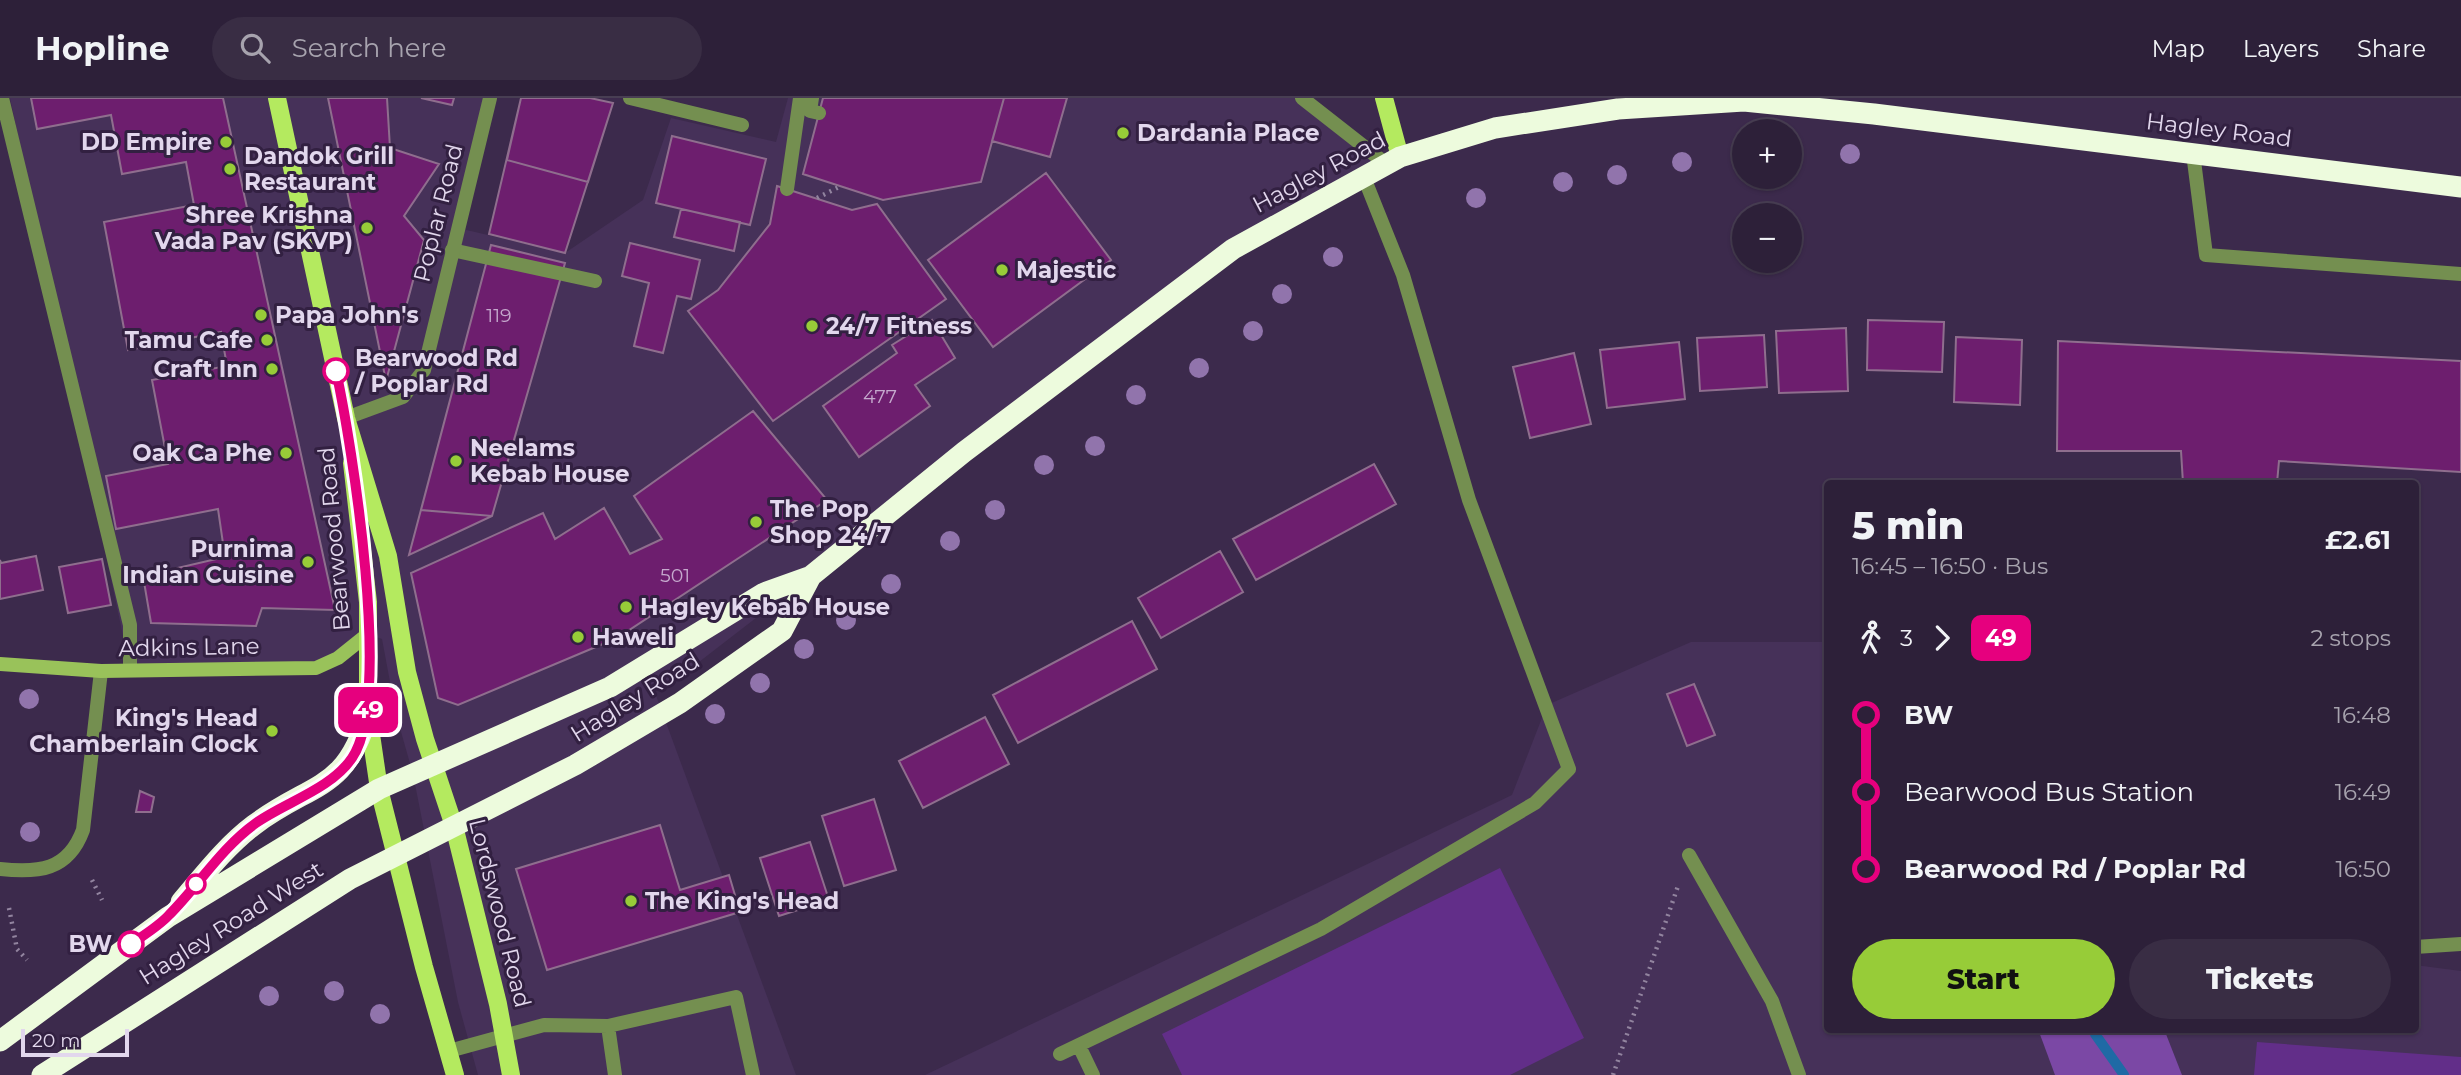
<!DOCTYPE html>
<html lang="en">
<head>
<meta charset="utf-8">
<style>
	:root { --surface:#2d2039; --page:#392d44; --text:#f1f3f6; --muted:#a7a3ae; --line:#483e53; --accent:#97cc38 }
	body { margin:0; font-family:Montserrat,sans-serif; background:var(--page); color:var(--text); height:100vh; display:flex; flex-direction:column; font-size:26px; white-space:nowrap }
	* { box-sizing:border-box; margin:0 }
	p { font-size:23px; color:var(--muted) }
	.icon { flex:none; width:38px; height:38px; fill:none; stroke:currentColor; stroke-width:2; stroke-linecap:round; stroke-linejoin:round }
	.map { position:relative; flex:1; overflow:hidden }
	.drawer { position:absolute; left:1824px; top:382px; width:595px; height:553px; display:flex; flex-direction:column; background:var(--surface); border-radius:7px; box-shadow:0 2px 5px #0004,0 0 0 2px var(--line) }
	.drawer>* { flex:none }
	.badge { padding:0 14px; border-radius:10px; font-size:24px; line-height:46px }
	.buttons { position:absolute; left:1732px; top:21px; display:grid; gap:14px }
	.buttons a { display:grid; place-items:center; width:70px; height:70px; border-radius:50%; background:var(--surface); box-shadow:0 2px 5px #0004,0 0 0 2px var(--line); font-size:35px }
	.scale { position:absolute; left:21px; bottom:18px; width:108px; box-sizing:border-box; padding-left:7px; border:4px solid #e2d7ed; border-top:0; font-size:19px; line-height:24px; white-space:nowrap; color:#e2d7ed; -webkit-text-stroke:5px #322041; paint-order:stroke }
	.map>.badge { position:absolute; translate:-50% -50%; box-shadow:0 0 0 4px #fff }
	.legs { display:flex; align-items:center; gap:10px; height:77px; padding:0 28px; font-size:23px }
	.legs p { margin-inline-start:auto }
	.headline { display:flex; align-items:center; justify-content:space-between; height:119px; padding:0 28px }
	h1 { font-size:38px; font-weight:800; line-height:52px }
	.action { display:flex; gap:14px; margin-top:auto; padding:14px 28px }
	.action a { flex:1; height:80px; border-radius:42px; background:var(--accent); color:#111; font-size:28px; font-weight:800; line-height:80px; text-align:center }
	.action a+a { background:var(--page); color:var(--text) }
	ul { padding:0 28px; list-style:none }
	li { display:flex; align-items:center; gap:24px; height:77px; font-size:26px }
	li i { display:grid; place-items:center; width:10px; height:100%; margin:0 9px; background:currentColor }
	li i::after { content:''; width:18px; height:18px; margin:-9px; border:5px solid; border-radius:50%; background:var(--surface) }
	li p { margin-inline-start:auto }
	li:first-child i { background:linear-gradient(#0000 50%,currentColor 0) }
	li:last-child i { background:linear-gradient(currentColor 50%,#0000 0) }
	header { display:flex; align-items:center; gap:42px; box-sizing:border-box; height:98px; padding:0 35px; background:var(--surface); border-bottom:2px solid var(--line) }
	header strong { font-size:33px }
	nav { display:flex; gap:38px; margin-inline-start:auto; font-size:24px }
	.search { width:490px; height:63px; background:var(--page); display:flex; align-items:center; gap:18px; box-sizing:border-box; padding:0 24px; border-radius:38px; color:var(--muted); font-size:26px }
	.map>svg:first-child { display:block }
	.built { fill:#463159 }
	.green { fill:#622e89 }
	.forest { fill:#7b48a5 }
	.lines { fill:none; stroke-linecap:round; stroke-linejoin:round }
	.stream { stroke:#1f6aa5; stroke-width:10 }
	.building { fill:#6d1e6e; stroke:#8f6e8e; stroke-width:2 }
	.path { stroke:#92849f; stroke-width:4.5; stroke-dasharray:2 5; stroke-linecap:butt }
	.lane { stroke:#748f50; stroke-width:14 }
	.street { stroke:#748f50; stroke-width:14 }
	.secondary { stroke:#99c25a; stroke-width:14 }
	.primary { stroke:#b4ea5f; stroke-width:18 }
	.highway { stroke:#edfbdd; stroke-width:21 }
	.tree { fill:#9174ac }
	.line-1-casing { stroke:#fff; stroke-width:16 }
	.line-1 { stroke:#e6007e; stroke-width:10 }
	.poi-dot { fill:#97cc38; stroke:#322041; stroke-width:2.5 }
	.stop-1-dot { fill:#fff; stroke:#e6007e; stroke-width:3.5 }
	.labels { text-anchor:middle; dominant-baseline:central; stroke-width:6; stroke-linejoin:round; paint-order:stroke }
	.number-label { font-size:19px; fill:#c5a9cd }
	.street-label { font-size:23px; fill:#e2d7ed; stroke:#322041 }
	.poi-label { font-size:23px; font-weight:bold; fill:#e2d7ed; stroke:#322041; text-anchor:start }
	.stop-label { font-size:23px; font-weight:bold; fill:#e2d7ed; stroke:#322041; text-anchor:start }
</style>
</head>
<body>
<header>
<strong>Hopline</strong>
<div class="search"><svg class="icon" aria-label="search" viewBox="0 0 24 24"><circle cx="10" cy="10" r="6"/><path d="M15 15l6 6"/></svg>Search here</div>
<nav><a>Map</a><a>Layers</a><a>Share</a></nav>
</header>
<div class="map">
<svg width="2461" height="977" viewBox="0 0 2461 977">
	<rect width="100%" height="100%" fill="#3c2a4c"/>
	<path class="built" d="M10 0H490L458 130 565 155 643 102 671 20 776 44 788 0H1302L1385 65 1233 151 686 574 654 592 796 977H478L458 904 413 676 396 616 382 541 368 536 316 570 130 571Z
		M1691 544H1823L1827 548V931H2415V867L2461 873V977H925L1512 697 1547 607Z"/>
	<path class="green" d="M1500 770 1584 940 1510 977H1182L1162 936Z
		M2257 944 2461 959V977H2254Z"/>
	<path class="forest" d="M2038 931H2164L2182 977H2055Z"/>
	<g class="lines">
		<path class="stream" d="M2095 936 2124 977"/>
	</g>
	<path class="building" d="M31 0H223L335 512 262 510 256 528 151 525 143 478 225 459 218 411 116 431 106 378 168 366 152 282 227 268 221 234 128 252 104 124 194 107 186 64 122 76 111 17 37 31Z
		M328 0H387L390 50 439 66 404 118 424 142 386 283Z
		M421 0H454L452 7Z
		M521 0H590L613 5 565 155 489 136Z
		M521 0H590L613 5 588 84 507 62Z
		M823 0H1004L981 84 883 102 803 76Z
		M1004 0H1067L1050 59 992 43Z
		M672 38 766 61 750 127 656 105Z
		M1046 75 1111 162 993 249 928 162Z
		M777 88 852 112 877 106 946 201 773 323 688 213 718 192 770 126Z
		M681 111 740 124 734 153 674 139Z
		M630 145 700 162 691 201 677 198 663 255 634 248 649 185 622 178Z
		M491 147 565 165 492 418 409 457Z
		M491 147 565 165 492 418 421 412Z
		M932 222 955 260 915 287 930 308 859 359 823 308 897 255 892 247Z
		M1868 222 1944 224 1942 274 1867 272Z
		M1846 230 1848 293 1779 295 1776 233Z
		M1764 237 1767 289 1700 293 1697 240Z
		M1956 239 2022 242 2020 307 1954 304Z
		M2058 243 2461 263V374L2279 363 2277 385H2183L2181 353H2057Z
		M1679 244 1685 301 1607 310 1600 252Z
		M1574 255 1591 326 1530 340 1513 269Z
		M753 313 827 402 617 540 458 607 438 600 411 475 543 415 555 441 604 410 630 456 662 441 634 398Z
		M1374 366 1396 406 1256 482 1233 441Z
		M1220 453 1243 494 1161 540 1138 500Z
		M36 458 43 492 0 501V462L1 465Z
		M102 461 111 507 68 515 59 469Z
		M1132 523 1157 571 1018 645 993 597Z
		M1694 586 1715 637 1687 648 1667 596Z
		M985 619 1009 666 923 710 899 663Z
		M140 693 154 699 151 714H136Z
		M874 701 896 772 844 788 822 718Z
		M660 727 680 792 729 777 740 814 547 872 516 771Z
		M810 744 829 802 779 818 760 760Z"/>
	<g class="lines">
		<path class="path" d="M817 100 841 88
			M92 782 102 802
			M9 810 17 851 27 862
			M1613 977 1678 788"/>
		<path class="lane" d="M2 0 130 527V571
			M630 0 742 27
			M812 0 810 13 819 15
			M2193 55 2206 157 2461 176
			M787 91 800 0
			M452 152 595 183
			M1689 757 1772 903 1799 977
			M0 771C38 775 68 773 83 732L101 573
			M2415 849 2461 846
			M608 928 615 977
			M1079 948 1093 977
			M449 953 544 927 608 928 736 899 753 977
			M1060 956 1321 831 1535 705 1569 671 1469 402 1403 177 1363 77"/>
		<path class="street" d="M1302 0 1385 65
			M346 320 403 299 424 272 490 0"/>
		<path class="secondary" d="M0 566 101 573 316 570 338 560 368 536"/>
		<path class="primary" d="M277 0 346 320 388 458 407 574 425 641 454 728 498 906 511 977
			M1384 0 1400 59
			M352 365 368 504V616L379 691 424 869 455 977"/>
		<path class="highway" d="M181 804C204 777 226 748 254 727 311 684 346 694 368 616
			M0 943 168 819 379 691 610 589 764 495 811 478 964 354 1233 151 1400 59 1495 30 1618 11 1744 3 1874 16 2461 89
			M42 977 350 781 575 667 680 605 782 533 811 478"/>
	</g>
	<g class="tree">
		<circle cx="1850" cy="56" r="10"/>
		<circle cx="1682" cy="64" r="10"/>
		<circle cx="1617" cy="77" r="10"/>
		<circle cx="1563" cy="84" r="10"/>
		<circle cx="1476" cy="100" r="10"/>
		<circle cx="1333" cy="159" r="10"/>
		<circle cx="1282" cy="196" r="10"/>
		<circle cx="1253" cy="233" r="10"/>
		<circle cx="1199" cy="270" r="10"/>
		<circle cx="1136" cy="297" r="10"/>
		<circle cx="1095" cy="348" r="10"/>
		<circle cx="1044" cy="367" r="10"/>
		<circle cx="995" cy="412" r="10"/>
		<circle cx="950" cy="443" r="10"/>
		<circle cx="891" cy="486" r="10"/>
		<circle cx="846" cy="522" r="10"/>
		<circle cx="804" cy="551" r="10"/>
		<circle cx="760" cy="585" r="10"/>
		<circle cx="29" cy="601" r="10"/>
		<circle cx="715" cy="616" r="10"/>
		<circle cx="30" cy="734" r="10"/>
		<circle cx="334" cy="893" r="10"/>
		<circle cx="269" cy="898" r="10"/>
		<circle cx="380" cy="916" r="10"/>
	</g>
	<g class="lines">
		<g class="line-1-casing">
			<path id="line-1" d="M131 846C144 837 159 828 169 817 199 787 221 750 256 725 286 704 331 691 352 660 393 602 352 346 336 273"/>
		</g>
		<use href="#line-1" class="line-1"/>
	</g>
	<g class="poi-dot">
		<circle cx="1123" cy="35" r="7"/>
		<circle cx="226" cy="44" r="7"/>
		<circle cx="230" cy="71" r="7"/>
		<circle cx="367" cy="130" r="7"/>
		<circle cx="1002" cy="172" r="7"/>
		<circle cx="261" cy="217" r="7"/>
		<circle cx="812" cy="228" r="7"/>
		<circle cx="267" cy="242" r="7"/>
		<circle cx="272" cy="271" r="7"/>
		<circle cx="286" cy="355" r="7"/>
		<circle cx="456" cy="363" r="7"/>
		<circle cx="756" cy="424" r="7"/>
		<circle cx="308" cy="464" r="7"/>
		<circle cx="626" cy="509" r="7"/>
		<circle cx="578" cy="539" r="7"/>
		<circle cx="272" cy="633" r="7"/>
		<circle cx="631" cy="803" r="7"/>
	</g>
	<g class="stop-1-dot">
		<circle cx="336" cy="273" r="12"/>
		<circle cx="196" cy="786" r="9"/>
		<circle cx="131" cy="846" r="12"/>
	</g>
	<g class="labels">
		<g class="number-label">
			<text x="499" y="217">119</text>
			<text x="880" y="298">477</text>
			<text x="675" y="477">501</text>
		</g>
		<g class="street-label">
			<text transform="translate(2219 32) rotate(7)">Hagley Road</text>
			<text transform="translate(1319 74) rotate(-28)">Hagley Road</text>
			<text transform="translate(438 115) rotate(-76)">Poplar Road</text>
			<text transform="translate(334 441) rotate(-95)">Bearwood Road</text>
			<text transform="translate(189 549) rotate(-1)">Adkins Lane</text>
			<text transform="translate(635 599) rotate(-32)">Hagley Road</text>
			<text transform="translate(500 815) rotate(76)">Lordswood Road</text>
			<text transform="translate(231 825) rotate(-32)">Hagley Road West</text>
		</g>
		<g class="poi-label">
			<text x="1137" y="35">Dardania Place</text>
			<text x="212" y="44" text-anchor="end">DD Empire</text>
			<text x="244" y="58">Dandok Grill<tspan x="244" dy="26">Restaurant</tspan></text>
			<text x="353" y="117" text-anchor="end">Shree Krishna<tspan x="353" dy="26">Vada Pav (SKVP)</tspan></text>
			<text x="1016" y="172">Majestic</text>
			<text x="275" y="217">Papa John's</text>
			<text x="826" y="228">24/7 Fitness</text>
			<text x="253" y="242" text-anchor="end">Tamu Cafe</text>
			<text x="258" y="271" text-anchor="end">Craft Inn</text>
			<text x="470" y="350">Neelams<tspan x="470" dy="26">Kebab House</tspan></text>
			<text x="272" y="355" text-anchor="end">Oak Ca Phe</text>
			<text x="770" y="411">The Pop<tspan x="770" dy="26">Shop 24/7</tspan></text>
			<text x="294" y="451" text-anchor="end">Purnima<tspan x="294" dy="26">Indian Cuisine</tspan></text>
			<text x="640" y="509">Hagley Kebab House</text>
			<text x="592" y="539">Haweli</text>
			<text x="258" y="620" text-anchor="end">King's Head<tspan x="258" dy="26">Chamberlain Clock</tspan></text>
			<text x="645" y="803">The King's Head</text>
		</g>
		<g class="stop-label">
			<text x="355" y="260">Bearwood Rd<tspan x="355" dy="26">/ Poplar Rd</tspan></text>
			<text x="112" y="846" text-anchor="end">BW</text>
		</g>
	</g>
</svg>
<div class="buttons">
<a>+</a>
<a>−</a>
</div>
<div class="scale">20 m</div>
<b class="badge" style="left:368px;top:612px;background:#e6007e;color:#fff">49</b>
<section class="drawer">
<div class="headline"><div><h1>5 min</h1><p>16:45 – 16:50 · Bus</p></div><b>£2.61</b></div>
<div class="legs"><svg class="icon" aria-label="walk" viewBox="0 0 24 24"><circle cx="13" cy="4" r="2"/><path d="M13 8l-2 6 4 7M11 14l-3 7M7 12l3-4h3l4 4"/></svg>3<svg class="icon" aria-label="forward" viewBox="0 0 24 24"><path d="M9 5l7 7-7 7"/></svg><b class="badge" style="background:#e6007e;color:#fff">49</b><p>2 stops</p></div>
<ul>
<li><i style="color:#e6007e"></i><b>BW</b><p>16:48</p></li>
<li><i style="color:#e6007e"></i><span>Bearwood Bus Station</span><p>16:49</p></li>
<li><i style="color:#e6007e"></i><b>Bearwood Rd / Poplar Rd</b><p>16:50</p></li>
</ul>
<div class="action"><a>Start</a><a>Tickets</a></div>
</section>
</div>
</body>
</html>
